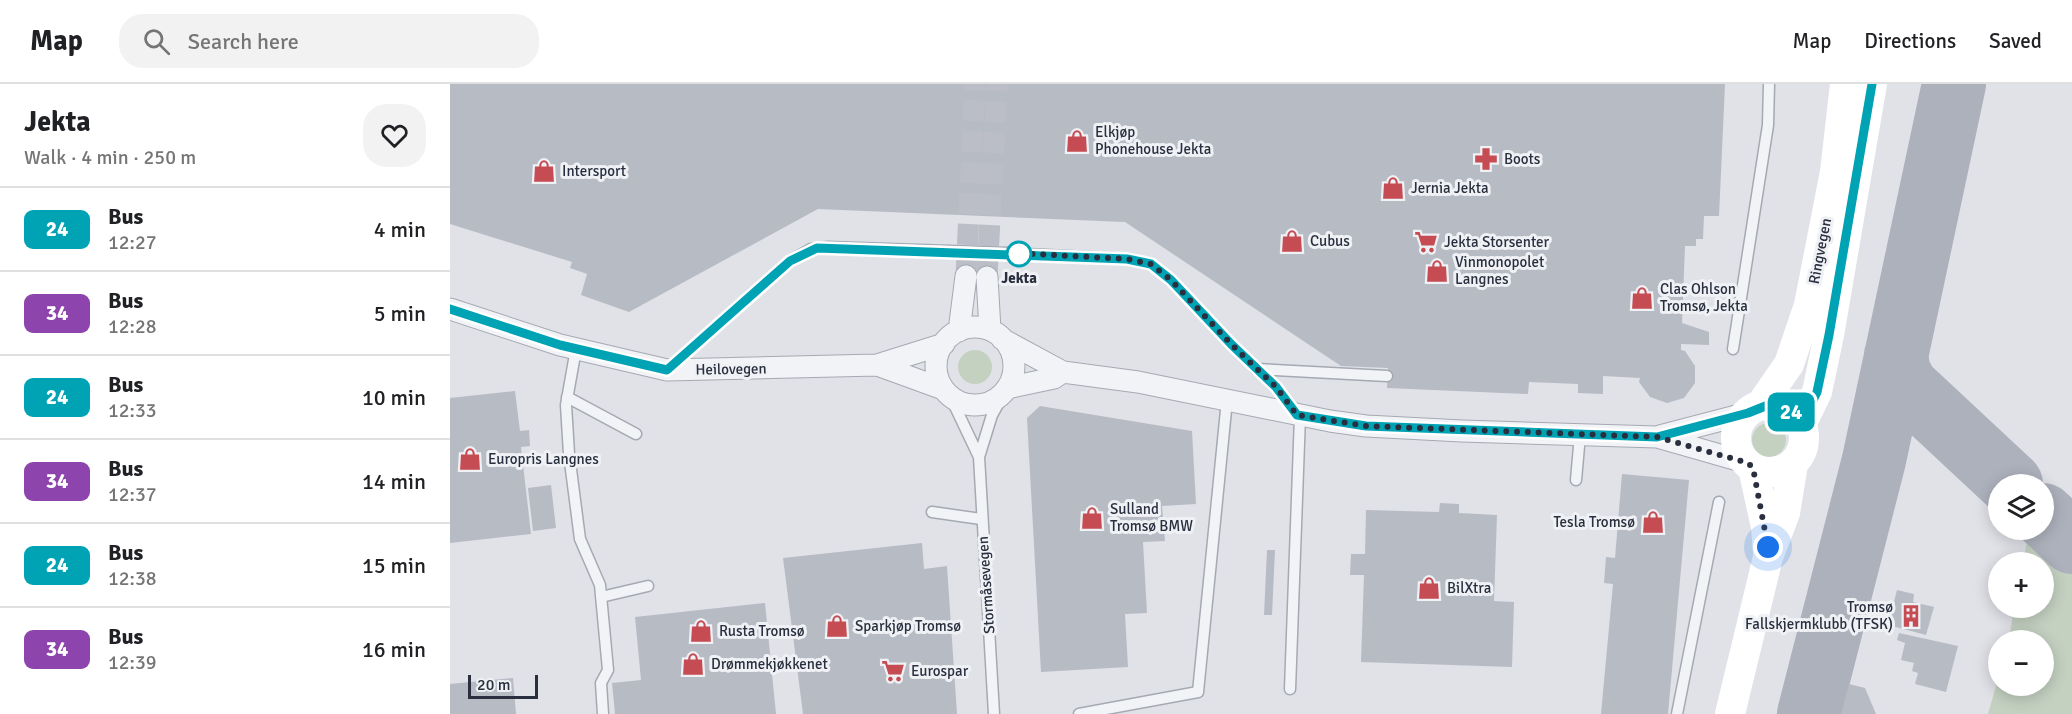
<!DOCTYPE html>
<html lang="en">
<head>
<meta charset="utf-8">
<style>
	:root { --surface:#fff; --page:#f2f2f2; --text:#202124; --muted:#757577; --line:#e0e0e0 }
	body { margin:0; font-family:Signika,sans-serif; background:var(--page); color:var(--text); height:100vh; display:flex; flex-direction:column; font-size:22px; white-space:nowrap }
	* { box-sizing:border-box; margin:0 }
	p { font-size:20px; color:var(--muted) }
	.icon { flex:none; width:33px; height:33px; fill:none; stroke:currentColor; stroke-width:2; stroke-linecap:round; stroke-linejoin:round }
	.map { position:relative; flex:1; overflow:hidden }
	.side { display:flex; flex-direction:column; background:var(--surface); width:450px }
	.side>* { flex:none }
	.badge { padding:0 12px; border-radius:9px; font-size:21px; line-height:39px }
	.fabs { position:absolute; left:1538px; top:390px; display:grid; gap:12px }
	.fabs a { display:grid; place-items:center; width:66px; height:66px; border-radius:50%; background:var(--surface); box-shadow:0 3px 15px #0003; font-size:30px }
	.scale { position:absolute; left:18px; bottom:15px; width:70px; box-sizing:border-box; padding-left:6px; border:3px solid #292f3e; border-top:0; font-size:16px; line-height:21px; white-space:nowrap; color:#292f3e; -webkit-text-stroke:4px #eff1f5; paint-order:stroke }
	.you { position:absolute; width:30px; height:30px; margin:-15px; border:4px solid #fff; border-radius:50%; background:#1a73e8; box-shadow:0 0 0 9px #1a73e833 }
	.map>.badge { position:absolute; translate:-50% -50%; box-shadow:0 0 0 3px #fff }
	.round { display:grid; place-items:center; flex:none; width:63px; height:63px; border-radius:24px; background:var(--page) }
	.headline { display:flex; align-items:center; justify-content:space-between; height:102px; padding:0 24px }
	h1 { font-size:28px; font-weight:800; line-height:45px }
	ul { padding:0; list-style:none }
	li { display:flex; align-items:center; gap:18px; height:84px; padding:0 24px; border-top:2px solid var(--line) }
	li div { flex:1 }
	li b { display:block; font-size:22px }
	li em { font-style:normal }
	li .badge { min-width:66px; font-weight:700; text-align:center }
	header { display:flex; align-items:center; gap:36px; box-sizing:border-box; height:84px; padding:0 30px; background:var(--surface); border-bottom:2px solid var(--line) }
	header strong { font-size:28px }
	nav { display:flex; gap:33px; margin-inline-start:auto; font-size:21px }
	.search { width:420px; height:54px; background:var(--page); display:flex; align-items:center; gap:15px; box-sizing:border-box; padding:0 21px; border-radius:24px; color:var(--muted); font-size:22px }
	main { display:flex; flex:1; min-height:0 }
	.map>svg:first-child { display:block }
	.green { fill:#c4d1c1 }
	.lines { fill:none; stroke-linecap:round; stroke-linejoin:round }
	.taxiway { stroke:#adb1bc; stroke-width:64 }
	.building { fill:#b7bbc4 }
	.street-tunnel { stroke:#bbbec6; stroke-width:21; stroke-dasharray:21 10; stroke-linecap:butt }
	.lane-casing { stroke:#a5a9b2; stroke-width:13 }
	.street-casing { stroke:#a5a9b2; stroke-width:23 }
	.lane { stroke:#f2f3f6; stroke-width:10 }
	.street { stroke:#f2f3f6; stroke-width:21 }
	.secondary { stroke:#fff; stroke-width:30 }
	.lane-bridge-casing { stroke:#a5a9b2; stroke-width:13; stroke-linecap:butt }
	.lane-bridge { stroke:#f2f3f6; stroke-width:10 }
	.line-casing { stroke:#fff; stroke-width:14 }
	.line { stroke:#00a3b4; stroke-width:9 }
	.walk { stroke:#292f3e; stroke-width:6; stroke-dasharray:0 10.8 }
	.stop-dot { fill:#fff; stroke:#00a3b4; stroke-width:3 }
	.labels { text-anchor:middle; dominant-baseline:central; stroke-width:6; stroke-linejoin:round; paint-order:stroke }
	.poi-label { font-size:15px; fill:#292f3e; stroke:#eff1f5; text-anchor:start }
	.street-label { font-size:15px; fill:#292f3e; stroke:#eff1f5 }
	.stop-label { font-size:15px; font-weight:bold; fill:#292f3e; stroke:#eff1f5 }
</style>
</head>
<body>
<header>
<strong>Map</strong>
<div class="search"><svg class="icon" aria-label="search" viewBox="0 0 24 24"><circle cx="10" cy="10" r="6"/><path d="M15 15l6 6"/></svg>Search here</div>
<nav><a>Map</a><a>Directions</a><a>Saved</a></nav>
</header>
<main>
<section class="side">
<div class="headline"><div><h1>Jekta</h1><p>Walk · 4 min · 250 m</p></div><a class="round"><svg class="icon" aria-label="heart" viewBox="0 0 24 24"><path d="M12 20l-8-8c-3-5 5-10 8-4 3-6 11-1 8 4z"/></svg></a></div>
<ul>
<li><span class="badge" style="background:#00a3b4;color:#fff">24</span><div><b>Bus</b><p>12:27</p></div><em>4 min</em></li>
<li><span class="badge" style="background:#8e44ad;color:#fff">34</span><div><b>Bus</b><p>12:28</p></div><em>5 min</em></li>
<li><span class="badge" style="background:#00a3b4;color:#fff">24</span><div><b>Bus</b><p>12:33</p></div><em>10 min</em></li>
<li><span class="badge" style="background:#8e44ad;color:#fff">34</span><div><b>Bus</b><p>12:37</p></div><em>14 min</em></li>
<li><span class="badge" style="background:#00a3b4;color:#fff">24</span><div><b>Bus</b><p>12:38</p></div><em>15 min</em></li>
<li><span class="badge" style="background:#8e44ad;color:#fff">34</span><div><b>Bus</b><p>12:39</p></div><em>16 min</em></li>
</ul>
</section>
<div class="map">
<svg width="1622" height="630" viewBox="0 0 1622 630">
	<rect width="100%" height="100%" fill="#e0e2e8"/>
	<path class="green" d="M508 283a17 17 0 1 1 34 0a17 17 0 1 1-34 0Z
		M1302 356a17 17 0 1 1 34 0a17 17 0 1 1-34 0Z
		M1579 446 1622 484V630H1538L1548 595V602H1593V556H1559L1564 524H1593V478H1573Z"/>
	<g class="lines">
		<path class="taxiway" d="M1446 271 1449 289 1457 303 1561 400
			M1593 431 1622 458
			M1359 630 1424 376 1504 0"/>
	</g>
	<path class="building" d="M0 0H1275L1269 132H1254L1253 155H1246V162H1235L1232 239 1259 248V261L1231 260V266L1235 267 1245 282V299L1234 314 1217 319 1200 313 1189 298 1190 294 1153 292V310L1128 309V300L1079 298 1078 310 937 304 938 284 891 282 675 138 368 125 179 228 131 211 137 190 120 184 122 178 0 140Z
		M65 307 70 347 79 346 80 362 71 363 81 450 0 459V314Z
		M590 322 742 347 746 420 712 422 715 457 693 458 697 529 675 530 678 583 591 588 577 334Z
		M1172 390 1239 396 1218 630H1151L1163 500 1154 499 1156 473 1165 474Z
		M101 401 106 444 83 447 78 404Z
		M990 419 1009 420V429L1047 431 1044 517 1064 518 1062 583 911 578 914 491H900L901 470H915L916 426 989 428Z
		M472 459 474 485 497 482 507 630H353L333 474Z
		M817 466H825L822 531H814Z
		M1447 506 1464 510 1463 518 1484 523 1476 551 1438 541Z
		M315 519 326 630H165L162 599 191 596 185 533Z
		M1449 549 1508 562 1496 608 1465 600 1468 589 1462 587 1464 579 1451 576 1455 559 1447 556Z
		M63 594 66 630H0V600Z
		M1399 600 1415 604 1426 630H1391Z"/>
	<g class="lines">
		<path class="street-tunnel" d="M516 192 525 0
			M537 193 547 0"/>
		<g class="lane-casing">
			<path id="lane" d="M556 169 677 175 701 180 721 196 782 261 826 303 845 328
				M126 265 116 321 119 370 130 455 150 501 158 586 151 599 153 630
				M1283 265 1318 41 1319 0
				M218 285 340 177 361 165 378 163 498 167
				M806 285 937 292
				M500 312 529 373
				M117 313 186 350
				M1126 396 1130 351
				M482 428 531 435
				M151 513 198 502
				M840 605 850 332
				M544 630 529 373 542 331 556 306
				M629 630 748 608 777 316
				M1227 630 1269 418"/>
		</g>
		<g class="street-casing">
			<path id="street" d="M537 193 540 246
				M0 225 110 261 217 286 427 281 494 260
				M486 282a39 39 0 1 1 78 0a39 39 0 1 1-78 0Z
				M509 247 516 192
				M552 255 613 288 688 298 880 337 916 342 1012 347 1207 353 1298 379
				M427 281 493 305
				M557 304 604 294 613 288
				M1210 352 1298 329"/>
		</g>
		<use href="#lane" class="lane"/>
		<use href="#street" class="street"/>
		<path class="secondary" d="M1286 354a34 34 0 1 1 68 0a34 34 0 1 1-68 0Z
			M1310 322 1339 280 1359 221 1385 88 1395 0
			M1351 341 1367 308 1379 251 1422 0
			M1303 384 1316 443 1318 470
			M1280 630 1318 473 1335 429 1343 380"/>
		<g class="lane-bridge-casing">
			<path id="lane-bridge" d="M498 167 556 169"/>
		</g>
		<use href="#lane-bridge" class="lane-bridge"/>
	</g>
	<g class="lines">
		<g class="line-casing">
			<path id="line" d="M0 225 110 261 217 286 340 177 367 164 677 175 701 180 721 196 782 261 826 303 847 331 916 342 1207 353 1298 329 1318 321 1334 324 1351 341 1367 308 1379 251 1422 0"/>
		</g>
		<use href="#line" class="line"/>
		<path class="walk" d="M569 170 565 169 677 175 701 180 721 196 782 261 826 303 847 331 916 342 1207 353 1298 379 1303 384 1318 463"/>
	</g>
	<defs>
		<g id="shop-bare" transform="scale(1.8)"><path d="M-5-2.5h2.3a2.7 3.5 0 0 1 5.4 0H5L5.5 6h-11ZM-1.5-2.5h3a1.5 2.3 0 0 0-3 0Z" fill="#c54c52" stroke="#eff1f5" stroke-width="2.5" paint-order="stroke"/></g>
		<g id="pharmacy-bare" transform="scale(1.8)"><path d="M-2-6h4v4h4v4h-4v4h-4v-4h-4v-4h4Z" fill="#c54c52" stroke="#eff1f5" stroke-width="2.5" paint-order="stroke"/></g>
		<g id="supermarket-bare" transform="scale(1.8)"><path d="M-6-5.5h2.5l.6 2H6L4.5 2H-2.5L-4.4-4H-6ZM-1.5 3.2a1.3 1.3 0 1 0 .1 0ZM3 3.2a1.3 1.3 0 1 0 .1 0Z" fill="#c54c52" stroke="#eff1f5" stroke-width="2.5" paint-order="stroke"/></g>
		<g id="building-bare" transform="scale(1.8)"><path d="M-4-6H4V6H1V3H-1V6H-4ZM-2.5-4.3h1.7v1.8h-1.7ZM.8-4.3h1.7v1.8H.8ZM-2.5-1h1.7V.8h-1.7ZM.8-1h1.7V.8H.8Z" fill="#c54c52" stroke="#eff1f5" stroke-width="2.5" paint-order="stroke"/></g>
	</defs>
	<g fill-rule="evenodd">
		<use href="#shop-bare" x="627" y="57"/>
		<use href="#pharmacy-bare" x="1036" y="75"/>
		<use href="#shop-bare" x="94" y="87"/>
		<use href="#shop-bare" x="943" y="104"/>
		<use href="#shop-bare" x="842" y="157"/>
		<use href="#supermarket-bare" x="976" y="158"/>
		<use href="#shop-bare" x="987" y="187"/>
		<use href="#shop-bare" x="1192" y="214"/>
		<use href="#shop-bare" x="20" y="375"/>
		<use href="#shop-bare" x="642" y="434"/>
		<use href="#shop-bare" x="1203" y="438"/>
		<use href="#shop-bare" x="979" y="504"/>
		<use href="#building-bare" x="1461" y="532"/>
		<use href="#shop-bare" x="387" y="542"/>
		<use href="#shop-bare" x="251" y="547"/>
		<use href="#shop-bare" x="243" y="580"/>
		<use href="#supermarket-bare" x="443" y="587"/>
	</g>
	<circle class="stop-dot" cx="569" cy="170" r="12"/>
	<g class="labels">
		<g class="poi-label">
			<text x="645" y="48">Elkjøp<tspan x="645" dy="17">Phonehouse Jekta</tspan></text>
			<text x="1054" y="75">Boots</text>
			<text x="112" y="87">Intersport</text>
			<text x="961" y="104">Jernia Jekta</text>
			<text x="860" y="157">Cubus</text>
			<text x="994" y="158">Jekta Storsenter</text>
			<text x="1005" y="178">Vinmonopolet<tspan x="1005" dy="17">Langnes</tspan></text>
			<text x="1210" y="205">Clas Ohlson<tspan x="1210" dy="17">Tromsø, Jekta</tspan></text>
			<text x="38" y="375">Europris Langnes</text>
			<text x="660" y="425">Sulland<tspan x="660" dy="17">Tromsø BMW</tspan></text>
			<text x="1185" y="438" text-anchor="end">Tesla Tromsø</text>
			<text x="997" y="504">BilXtra</text>
			<text x="1443" y="523" text-anchor="end">Tromsø<tspan x="1443" dy="17">Fallskjermklubb (TFSK)</tspan></text>
			<text x="405" y="542">Sparkjøp Tromsø</text>
			<text x="269" y="547">Rusta Tromsø</text>
			<text x="261" y="580">Drømmekjøkkenet</text>
			<text x="461" y="587">Eurospar</text>
		</g>
		<g class="street-label">
			<text transform="translate(1370 167) rotate(-79)">Ringvegen</text>
			<text transform="translate(281 285) rotate(-1)">Heilovegen</text>
			<text transform="translate(536 501) rotate(-94)">Stormåsevegen</text>
		</g>
		<g class="stop-label">
			<text x="569" y="194">Jekta</text>
		</g>
	</g>
</svg>
<div class="fabs">
<a><svg class="icon" aria-label="layers" viewBox="0 0 24 24"><path d="M12 4l9 5-9 5-9-5zM3 14l9 5 9-5"/></svg></a>
<a>+</a>
<a>−</a>
</div>
<div class="scale">20 m</div>
<div class="you" style="left:1318px;top:463px"></div>
<b class="badge" style="left:1341px;top:328px;background:#00a3b4;color:#fff">24</b>
</div>
</main>
</body>
</html>
